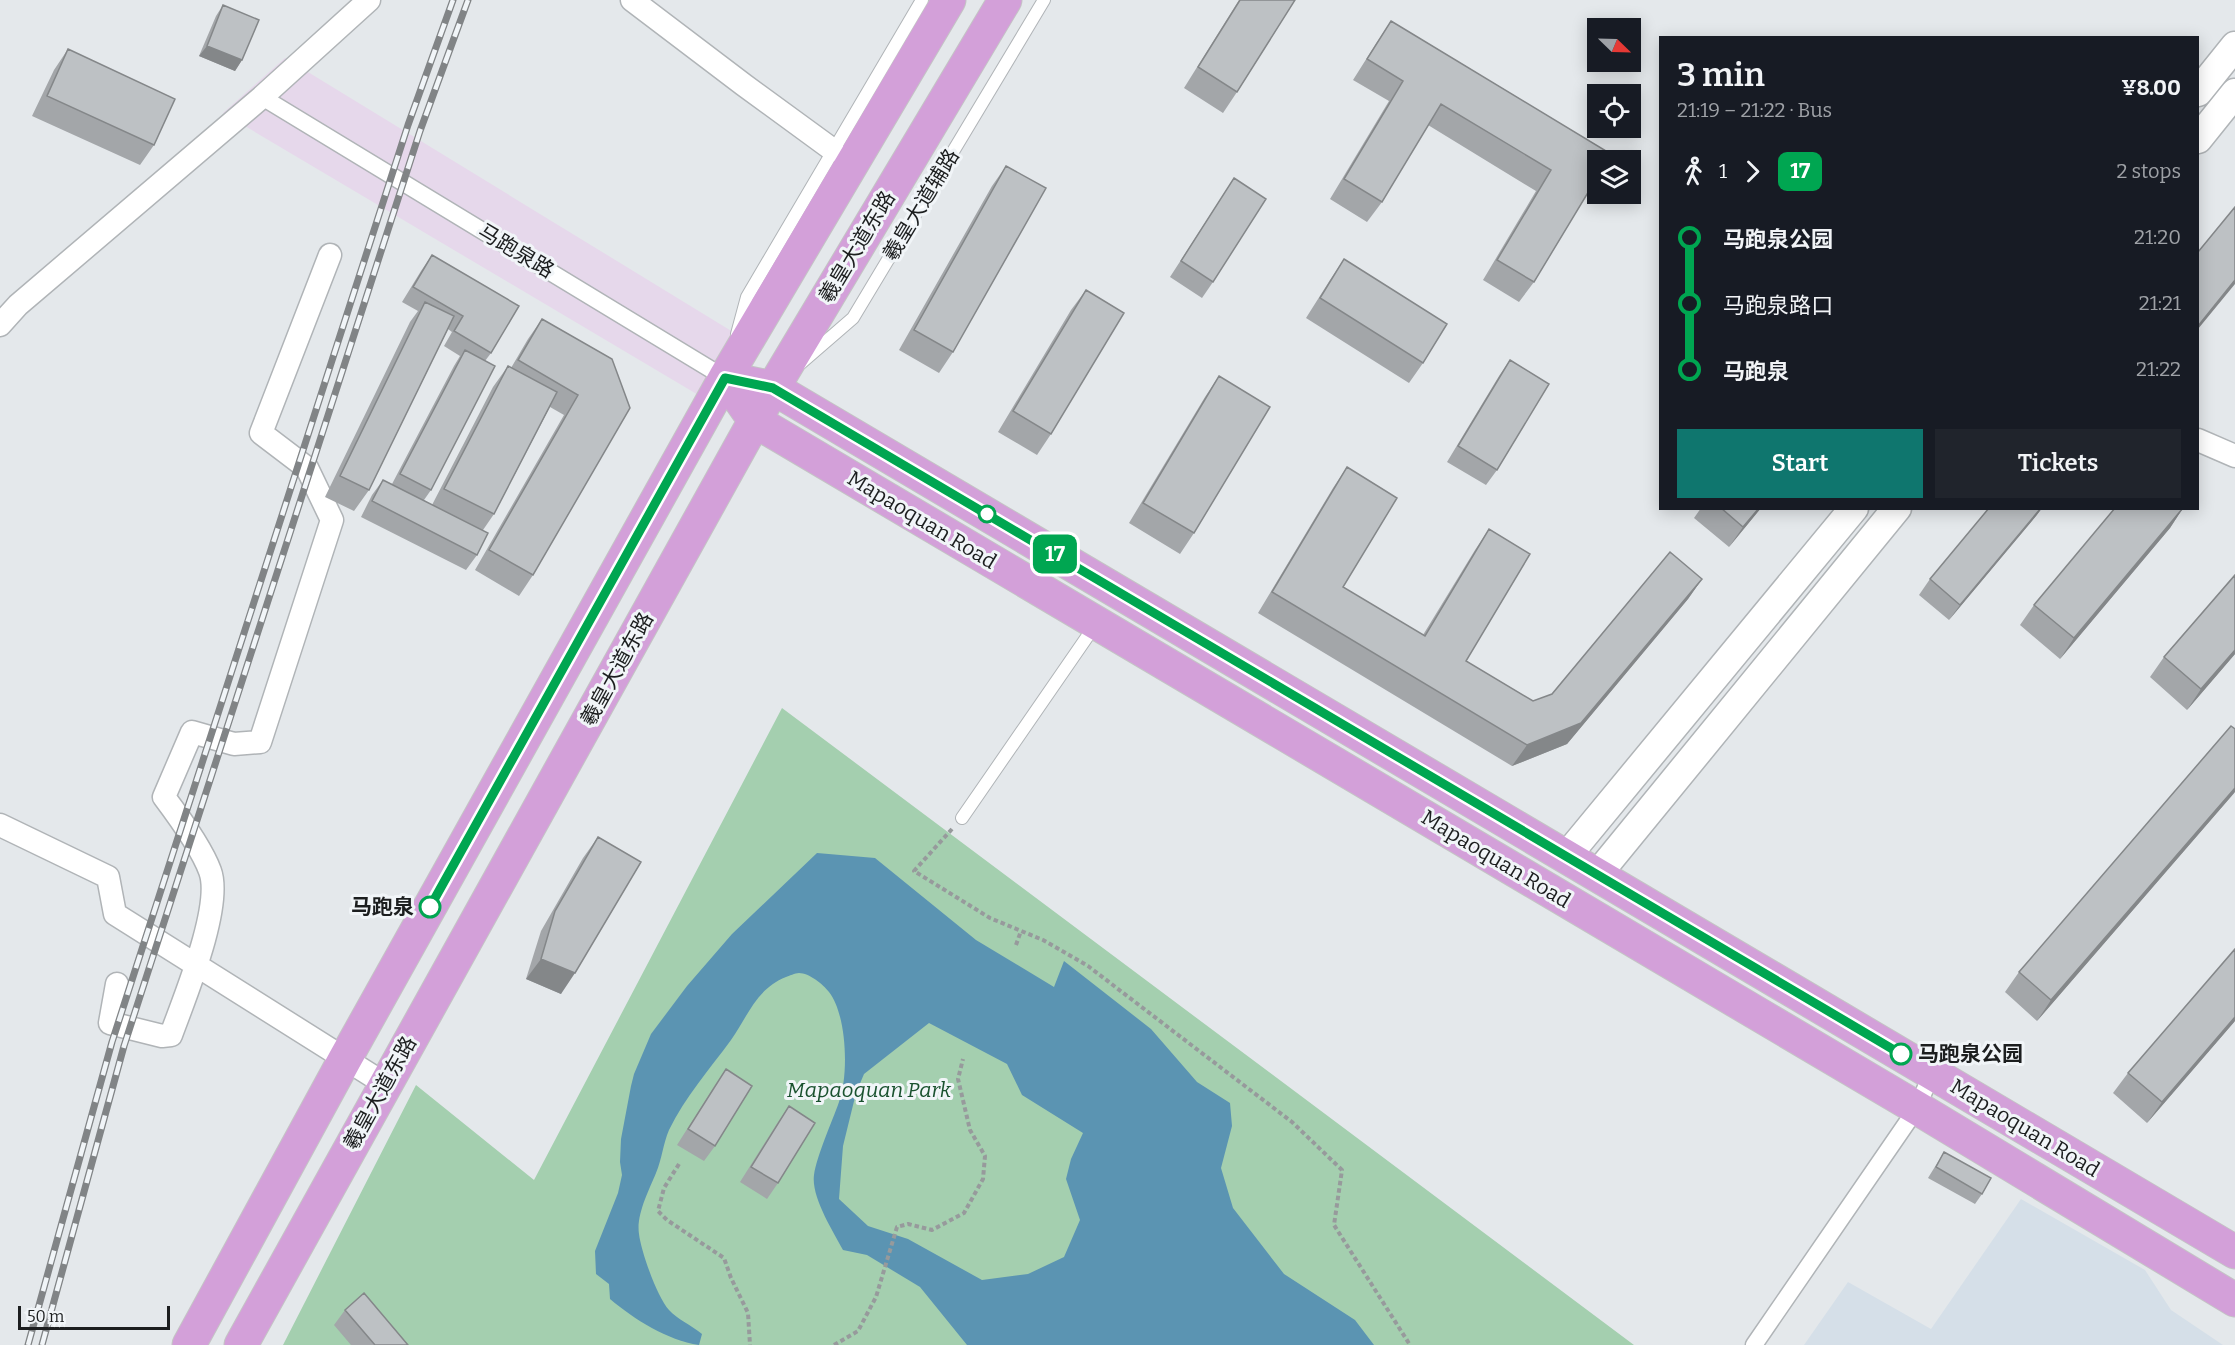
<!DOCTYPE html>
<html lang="en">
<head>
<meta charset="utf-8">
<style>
	:root { --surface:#171b24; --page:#20242c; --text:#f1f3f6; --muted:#9ea1a6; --accent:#0f766e }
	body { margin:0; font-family:Bitter,"Noto Sans SC",serif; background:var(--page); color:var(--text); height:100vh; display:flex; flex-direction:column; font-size:22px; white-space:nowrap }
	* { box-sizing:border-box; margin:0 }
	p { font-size:20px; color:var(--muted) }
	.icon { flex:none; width:33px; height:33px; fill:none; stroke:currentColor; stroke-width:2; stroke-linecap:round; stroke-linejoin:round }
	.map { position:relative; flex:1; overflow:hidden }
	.drawer { position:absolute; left:1659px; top:36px; width:540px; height:474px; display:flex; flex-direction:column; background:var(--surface); border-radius:0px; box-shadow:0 3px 15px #0003 }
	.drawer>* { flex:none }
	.badge { padding:0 12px; border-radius:9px; font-size:21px; line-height:39px }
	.needle { width:39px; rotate:113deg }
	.tools { position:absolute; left:1587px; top:18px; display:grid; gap:12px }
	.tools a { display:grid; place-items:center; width:54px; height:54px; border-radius:0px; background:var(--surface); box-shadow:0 3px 15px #0003; font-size:30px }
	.scale { position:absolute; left:18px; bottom:15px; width:152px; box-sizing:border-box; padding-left:6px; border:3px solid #1c1e1f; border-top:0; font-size:16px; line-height:21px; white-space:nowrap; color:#1c1e1f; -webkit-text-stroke:4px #f1f5f8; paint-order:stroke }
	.map>.badge { position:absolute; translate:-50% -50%; box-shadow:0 0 0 3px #fff }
	.legs { display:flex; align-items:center; gap:9px; height:66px; padding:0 18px; font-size:20px }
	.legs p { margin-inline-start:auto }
	.headline { display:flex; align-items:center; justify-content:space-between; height:102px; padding:0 18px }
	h1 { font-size:33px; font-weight:600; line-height:45px }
	.cta { display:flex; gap:12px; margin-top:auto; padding:12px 18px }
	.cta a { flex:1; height:69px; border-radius:0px; background:var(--accent); color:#fff; font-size:24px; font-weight:600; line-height:69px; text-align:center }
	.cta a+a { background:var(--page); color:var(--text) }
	ul { padding:0 18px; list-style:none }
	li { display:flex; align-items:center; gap:21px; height:66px; font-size:22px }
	li i { display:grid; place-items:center; width:9px; height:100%; margin:0 8px; background:currentColor }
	li i::after { content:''; width:15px; height:15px; margin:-8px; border:4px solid; border-radius:50%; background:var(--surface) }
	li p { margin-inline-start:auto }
	li:first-child i { background:linear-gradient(#0000 50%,currentColor 0) }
	li:last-child i { background:linear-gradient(currentColor 50%,#0000 0) }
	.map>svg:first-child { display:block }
	.commercial { fill:#e6d8eb }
	.built { fill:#d5dfe8 }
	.green { fill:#a4cfaf }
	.water { fill:#5b94b2; fill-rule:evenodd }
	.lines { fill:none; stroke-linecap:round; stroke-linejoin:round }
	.service-casing { stroke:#b0b4b7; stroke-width:14 }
	.pedestrian-casing { stroke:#b0b4b7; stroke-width:19 }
	.minor-casing { stroke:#b0b4b7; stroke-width:25 }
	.tertiary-casing { stroke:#b0b4b7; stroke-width:31 }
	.primary-casing { stroke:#c4c4c5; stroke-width:35 }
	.path { stroke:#979a9c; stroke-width:4; stroke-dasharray:4.5 3; stroke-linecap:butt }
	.service { stroke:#fff; stroke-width:12 }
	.pedestrian { stroke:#fff; stroke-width:16 }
	.minor { stroke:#fff; stroke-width:22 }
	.tertiary { stroke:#fff; stroke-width:28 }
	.primary { stroke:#d3a0d9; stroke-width:33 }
	.rail-casing { stroke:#818486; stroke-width:7 }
	.rail { stroke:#f1f5f8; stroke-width:4.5; stroke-dasharray:14; stroke-linecap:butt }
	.wall { fill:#a3a6a9 }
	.shaded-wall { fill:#848789 }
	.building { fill:#bdc1c4; stroke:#848789; stroke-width:1.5 }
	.line-1-casing { stroke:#fff; stroke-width:14 }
	.line-1 { stroke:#00a651; stroke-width:9 }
	.stop-1-dot { fill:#fff; stroke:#00a651; stroke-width:3 }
	.labels { text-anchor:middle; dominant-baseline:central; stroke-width:6; stroke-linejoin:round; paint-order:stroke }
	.street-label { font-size:21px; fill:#1c1e1f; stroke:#f1f5f8 }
	.stop-label { font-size:21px; font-weight:bold; fill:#1c1e1f; stroke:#f1f5f8; text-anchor:end }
	.park-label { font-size:21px; font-style:italic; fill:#1a522f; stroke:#f1f5f8 }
</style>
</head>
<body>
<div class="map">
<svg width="2235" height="1345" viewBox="0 0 2235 1345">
	<rect width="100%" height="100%" fill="#e4e8eb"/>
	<path class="commercial" d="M285 58 733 332 700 396 223 113Z"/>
	<path class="built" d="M2021 1199 2145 1270 2171 1310 2223 1345H1804L1848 1282 1931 1329Z"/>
	<path class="green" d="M782 708 1634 1345H283L416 1085 534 1180Z"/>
	<path class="water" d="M817 853 875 858 976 940 1054 987 1064 961 1151 1029 1197 1082 1230 1103 1232 1126 1221 1168 1233 1208 1284 1274 1355 1320 1374 1345H967L920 1287 867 1255 843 1250C833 1231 811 1197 814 1175 817 1155 832 1122 839 1102 849 1075 847 1015 829 992 823 984 809 973 799 973 795 973 789 976 786 977 756 989 748 1016 731 1040 709 1070 685 1097 669 1130 663 1144 662 1159 656 1173 649 1190 636 1215 639 1234 641 1251 657 1297 669 1310 677 1319 691 1325 702 1334L699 1345C667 1340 635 1320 610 1299L609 1284 596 1274 595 1251 618 1193 622 1175 620 1162 621 1139 631 1086 634 1074 651 1034 687 986 732 934ZM929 1023 1007 1064 1022 1095 1083 1133 1071 1159 1066 1179 1080 1220 1064 1257 1028 1274 982 1280 908 1239 868 1226 839 1199 843 1146 856 1093 864 1074Z"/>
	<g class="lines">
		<g class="service-casing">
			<path id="service" d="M737 334 747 297 922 0
				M801 363 853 318 1044 0
				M962 818 1096 624"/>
		</g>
		<g class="pedestrian-casing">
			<path id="pedestrian" d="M262 97 725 378
				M1754 1345 1917 1108 1932 1073"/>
		</g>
		<g class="minor-casing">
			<path id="minor" d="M632 0 744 85 833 150
				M0 325 18 305 262 97 369 0
				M2198 440 2235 456
				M0 825 108 877 115 914 385 1084
				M117 984 110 1023 162 1036 171 1035C184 999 223 906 210 871 202 849 179 817 164 797L192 732 234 744 260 742 332 520 307 468 261 433 330 255"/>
		</g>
		<g class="tertiary-casing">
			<path id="tertiary" d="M2198 92 2235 46
				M2198 139 2235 93
				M1566 857 1854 508
				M1597 875 1897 508"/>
		</g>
		<g class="primary-casing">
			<path id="primary" d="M725 378 755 421 1917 1108 2235 1300
				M725 378 773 388 2235 1252
				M189 1345 345 1059 725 378 949 0
				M241 1345 773 388 1005 0"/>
		</g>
		<path class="path" d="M952 829 914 871 990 918 1043 940 1088 966 1292 1122 1342 1170 1334 1225 1410 1345
			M1016 945 1021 931
			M679 1164 664 1188 658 1211 667 1220 724 1258 731 1278 748 1313 750 1345
			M834 1345 858 1331 876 1297 897 1227 908 1224 932 1230 964 1213 983 1179 985 1156 970 1130 958 1079 963 1059"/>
		<use href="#service" class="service"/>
		<use href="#pedestrian" class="pedestrian"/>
		<use href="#minor" class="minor"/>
		<use href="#tertiary" class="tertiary"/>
		<use href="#primary" class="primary"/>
		<g class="rail-casing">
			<path id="rail" d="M28 1345 112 1042 408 125 453 0
				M42 1345 124 1046 420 131 468 0"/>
		</g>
		<use href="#rail" class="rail"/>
	</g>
	<path class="wall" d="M1239 0H1295L1237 92 1223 113 1184 88Z
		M223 5 242 60 235 71 199 56 216 16Z
		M1391 21 1611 154 1534 282 1519 302 1483 280 1536 191 1428 125 1382 202 1367 222 1330 199 1389 101 1353 80 1377 42Z
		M68 49 154 145 140 165 32 116 54 70Z
		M1006 166 953 352 939 373 899 350 992 186Z
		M1234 178 1213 282 1202 298 1170 277Z
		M432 255 491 353 485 361 431 490 424 500 432 505 493 387 508 366 511 368 528 339 542 319 612 359 533 575 519 596 475 570 564 415 550 407 494 514 483 530 477 555 466 570 361 517 372 495 383 480 392 484 454 366 460 356 444 346 452 332 448 329 369 490 354 511 325 497 410 322 418 311 402 302 421 271Z
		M1344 259 1423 363 1409 383 1306 318 1330 280Z
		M1086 290 1051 434 1037 455 998 432 1071 310Z
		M1510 360 1497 470 1486 485 1447 462 1499 376Z
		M1219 376 1194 533 1180 554 1129 523 1205 397Z
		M1347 467 1343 587 1423 635 1475 550 1489 529 1466 661 1533 701 1552 694 1702 579 1688 599 1567 744 1512 766 1258 613 1333 488Z
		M1701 508H1761L1729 547 1694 518Z
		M1989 508H2042L2036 516 1949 620 1919 595 1930 579Z
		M2183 508 2170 528 2060 659 2020 625 2034 605Z
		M2235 575V654L2187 710 2150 677 2164 657Z
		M2235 792 2037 1021 2005 992 2019 972Z
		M598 837 561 994 526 979 541 931 583 858Z
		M2235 1021 2147 1123 2113 1093 2128 1073Z
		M726 1069 715 1146 704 1161 677 1145 715 1085Z
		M789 1106 778 1183 767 1199 740 1182 778 1122Z
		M1944 1152 1982 1194 1975 1204 1928 1178Z
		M345 1310 408 1345H351L334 1325Z"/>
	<path class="shaded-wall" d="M207 46 242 60 235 71 199 56Z
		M2235 280V284L2198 329V326Z
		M1759 508H1761L1729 547 1743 527Z
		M2041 508H2042L2036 516 1949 620 1960 605Z
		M2183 508 2170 528 2060 659 2074 638Z
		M1702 579 1688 599 1567 744 1512 766 1527 745Z
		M2235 650V654L2187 710 2201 689Z
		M2235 788V792L2037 1021 2051 1000Z
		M541 959 575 973 561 994 526 979Z
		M2235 1017V1021L2147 1123 2162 1102Z"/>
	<path class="building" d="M1240 0H1295L1237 92 1198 67Z
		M223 5 259 20 242 60 207 46Z
		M1391 21 1611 154 1607 160H1598V176L1534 282 1497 260 1551 170 1441 104 1382 202 1344 179 1403 81 1367 59Z
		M68 49 175 99 154 145 47 96Z
		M1006 166 1046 188 953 352 914 330Z
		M1234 178 1266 199 1213 282 1181 261Z
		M2235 207V280L2198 326V252Z
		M432 255 519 306 491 353 454 331 463 316 413 287Z
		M1344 259 1447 324 1423 363 1320 298Z
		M1086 290 1124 313 1051 434 1013 411Z
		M425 302 454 316 369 490 340 476Z
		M542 319 612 359 630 408 533 575 489 550 578 395 518 360Z
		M465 350 495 366 431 490 400 474Z
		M1510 360 1549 384 1497 470 1458 446Z
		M508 366 557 392 494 514 444 489Z
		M1219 376 1270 407 1194 533 1143 503Z
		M1347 467 1397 498 1343 587 1425 636 1489 529 1530 554 1466 661 1533 701 1552 694 1670 552 1702 579 1581 723 1527 745 1272 592Z
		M383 480 488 533 477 555 372 501Z
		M1721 508H1759L1743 527Z
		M1989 508H2041L1960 605 1930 579Z
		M2115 508H2183L2074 638 2034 605Z
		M2235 575V650L2201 689 2164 657Z
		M2231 726 2235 729V788L2051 1000 2019 972Z
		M598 837 641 862 575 973 541 959 555 911Z
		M2235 949V1017L2162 1102 2128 1073Z
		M726 1069 752 1086 715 1146 688 1129Z
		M789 1106 815 1123 778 1183 751 1167Z
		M1944 1152 1991 1178 1982 1194 1936 1167Z
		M364 1293 408 1345H375L345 1310Z"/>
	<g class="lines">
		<g class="line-1-casing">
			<path id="line-1" d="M430 907 725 378 773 388 1901 1054"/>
		</g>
		<use href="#line-1" class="line-1"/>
	</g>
	<g class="stop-1-dot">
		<circle cx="987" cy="514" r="8"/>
		<circle cx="430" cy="907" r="10"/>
		<circle cx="1901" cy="1054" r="10"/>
	</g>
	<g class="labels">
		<g class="street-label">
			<text transform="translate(921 205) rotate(-59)">羲皇大道辅路</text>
			<text transform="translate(857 247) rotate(-59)">羲皇大道东路</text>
			<text transform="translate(516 251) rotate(31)">马跑泉路</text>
			<text transform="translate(922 520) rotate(31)">Mapaoquan Road</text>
			<text transform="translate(617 669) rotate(-61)">羲皇大道东路</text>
			<text transform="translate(1496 859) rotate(31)">Mapaoquan Road</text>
			<text transform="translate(380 1093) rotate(-61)">羲皇大道东路</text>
			<text transform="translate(2025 1128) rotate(31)">Mapaoquan Road</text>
		</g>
		<g class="stop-label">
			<text x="414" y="907">马跑泉</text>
			<text x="1918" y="1054" text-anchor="start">马跑泉公园</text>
		</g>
		<g class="park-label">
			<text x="869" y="1090">Mapaoquan Park</text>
		</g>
	</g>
</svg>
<div class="tools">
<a><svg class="needle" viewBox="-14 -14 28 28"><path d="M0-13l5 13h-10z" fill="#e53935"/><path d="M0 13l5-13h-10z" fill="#9ea1a6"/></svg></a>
<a><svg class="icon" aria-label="locate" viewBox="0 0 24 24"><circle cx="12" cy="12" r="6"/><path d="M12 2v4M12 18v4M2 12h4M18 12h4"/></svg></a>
<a><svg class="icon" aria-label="layers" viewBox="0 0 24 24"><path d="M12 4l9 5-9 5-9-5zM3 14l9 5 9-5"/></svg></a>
</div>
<div class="scale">50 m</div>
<b class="badge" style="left:1055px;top:554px;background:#00a651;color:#fff">17</b>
<section class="drawer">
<div class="headline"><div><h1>3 min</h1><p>21:19 – 21:22 · Bus</p></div><b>¥8.00</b></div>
<div class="legs"><svg class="icon" aria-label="walk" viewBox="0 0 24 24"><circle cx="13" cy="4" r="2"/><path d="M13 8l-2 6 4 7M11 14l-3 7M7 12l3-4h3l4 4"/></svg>1<svg class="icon" aria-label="forward" viewBox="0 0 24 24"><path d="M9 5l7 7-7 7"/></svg><b class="badge" style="background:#00a651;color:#fff">17</b><p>2 stops</p></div>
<ul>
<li><i style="color:#00a651"></i><b>马跑泉公园</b><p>21:20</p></li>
<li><i style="color:#00a651"></i><span>马跑泉路口</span><p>21:21</p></li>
<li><i style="color:#00a651"></i><b>马跑泉</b><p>21:22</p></li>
</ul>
<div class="cta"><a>Start</a><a>Tickets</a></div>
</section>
</div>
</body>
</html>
